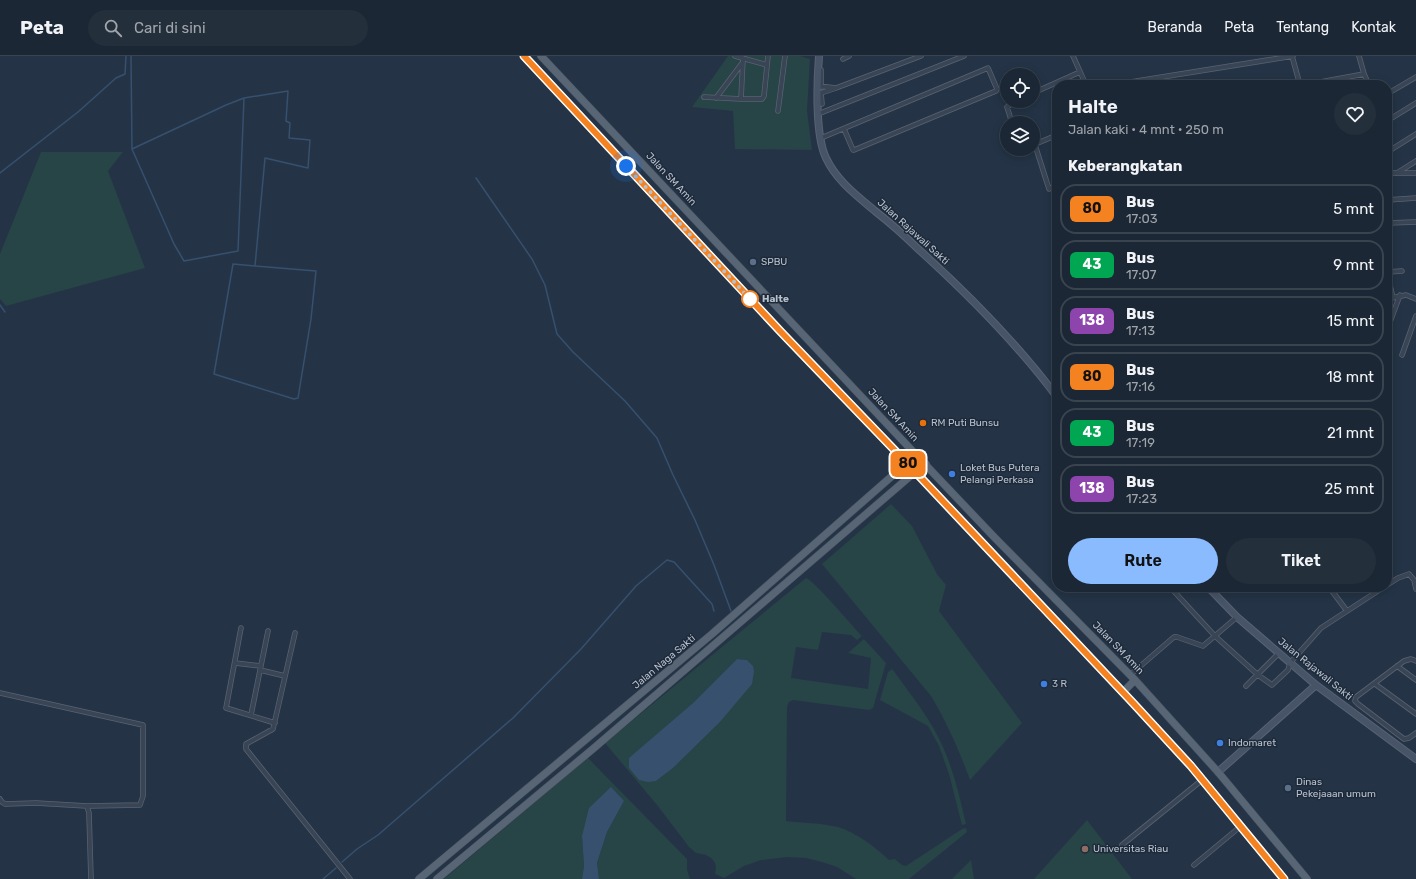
<!DOCTYPE html>
<html lang="id">
<head>
<meta charset="utf-8">
<style>
	:root { --surface:#1b2734; --page:#242f3c; --text:#f1f3f6; --muted:#a0a5ac; --line:#39444f; --accent:#8bbbff }
	body { margin:0; font-family:Rubik,sans-serif; background:var(--page); color:var(--text); height:100vh; display:flex; flex-direction:column; font-size:15px; white-space:nowrap }
	* { box-sizing:border-box; margin:0 }
	p { font-size:13px; color:var(--muted) }
	.icon { flex:none; width:22px; height:22px; fill:none; stroke:currentColor; stroke-width:2; stroke-linecap:round; stroke-linejoin:round }
	.map { position:relative; flex:1; overflow:hidden }
	.sheet { position:absolute; left:1052px; top:24px; width:340px; height:512px; display:flex; flex-direction:column; background:var(--surface); border-radius:16px; box-shadow:0 2px 10px #0003,0 0 0 1px var(--line) }
	.sheet>* { flex:none }
	.badge { padding:0 8px; border-radius:6px; font-size:14px; line-height:26px }
	.fabs { position:absolute; left:1000px; top:12px; display:grid; gap:8px }
	.fabs a { display:grid; place-items:center; width:40px; height:40px; border-radius:50%; background:var(--surface); box-shadow:0 2px 10px #0003,0 0 0 1px var(--line); font-size:20px }
	.you { position:absolute; width:20px; height:20px; margin:-10px; border:3px solid #fff; border-radius:50%; background:#1a73e8; box-shadow:0 0 0 6px #1a73e833 }
	.map>.badge { position:absolute; translate:-50% -50%; box-shadow:0 0 0 2px #fff }
	h2 { padding:0 16px; font-size:15px; line-height:36px }
	.round { display:grid; place-items:center; flex:none; width:42px; height:42px; border-radius:21px; background:var(--page) }
	.headline { display:flex; align-items:center; justify-content:space-between; height:68px; padding:0 16px }
	h1 { font-size:19px; font-weight:600; line-height:30px }
	.cta { display:flex; gap:8px; margin-top:auto; padding:8px 16px }
	.cta a { flex:1; height:46px; border-radius:24px; background:var(--accent); color:#111; font-size:16px; font-weight:600; line-height:46px; text-align:center }
	.cta a+a { background:var(--page); color:var(--text) }
	ul { padding:0; list-style:none }
	li { display:flex; align-items:center; gap:12px; height:50px; margin:0 8px 6px; padding:0 8px; border:2px solid var(--line); border-radius:16px }
	li div { flex:1 }
	li b { display:block; font-size:15px }
	li em { font-style:normal }
	li .badge { min-width:44px; font-weight:700; text-align:center }
	header { display:flex; align-items:center; gap:24px; box-sizing:border-box; height:56px; padding:0 20px; background:var(--surface); border-bottom:1px solid var(--line) }
	header strong { font-size:19px }
	nav { display:flex; gap:22px; margin-inline-start:auto; font-size:14px }
	.search { width:280px; height:36px; background:var(--page); display:flex; align-items:center; gap:10px; box-sizing:border-box; padding:0 14px; border-radius:22px; color:var(--muted); font-size:15px }
	.map>svg:first-child { display:block }
	.green { fill:#274447; fill-rule:evenodd }
	.water { fill:#36506e }
	.lines { fill:none; stroke-linecap:round; stroke-linejoin:round }
	.stream { stroke:#36506e; stroke-width:1.5 }
	.street-casing { stroke:#586372; stroke-width:5.5 }
	.secondary-casing { stroke:#586372; stroke-width:8 }
	.primary-casing { stroke:#465161; stroke-width:8 }
	.street { stroke:#394555; stroke-width:4 }
	.secondary { stroke:#475468; stroke-width:6 }
	.primary { stroke:#576575; stroke-width:7 }
	.line-casing { stroke:#fff; stroke-width:9 }
	.line { stroke:#f58220; stroke-width:6 }
	.walk { stroke:#b7c1ce; stroke-width:4; stroke-dasharray:0 7.2 }
	.service-dot { fill:#5c6f8a; stroke:#1e2a3a; stroke-width:1.5 }
	.stop-dot { fill:#fff; stroke:#f58220; stroke-width:2 }
	.food-dot { fill:#e8710a; stroke:#1e2a3a; stroke-width:1.5 }
	.shop-dot { fill:#3f7fe0; stroke:#1e2a3a; stroke-width:1.5 }
	.education-dot { fill:#8d6e63; stroke:#1e2a3a; stroke-width:1.5 }
	.labels { text-anchor:middle; dominant-baseline:central; stroke-width:3; stroke-linejoin:round; paint-order:stroke }
	.street-label { font-size:10px; fill:#b7c1ce; stroke:#1e2a3a }
	.poi-label { font-size:10px; fill:#b7c1ce; stroke:#1e2a3a; text-anchor:start }
	.stop-label { font-size:10px; font-weight:bold; fill:#b7c1ce; stroke:#1e2a3a; text-anchor:start }
</style>
</head>
<body>
<header>
<strong>Peta</strong>
<div class="search"><svg class="icon" aria-label="search" viewBox="0 0 24 24"><circle cx="10" cy="10" r="6"/><path d="M15 15l6 6"/></svg>Cari di sini</div>
<nav><a>Beranda</a><a>Peta</a><a>Tentang</a><a>Kontak</a></nav>
</header>
<div class="map">
<svg width="1416" height="823" viewBox="0 0 1416 823">
	<rect width="100%" height="100%" fill="#243446"/>
	<path class="green" d="M728 0H800L810 3 807 55 812 94 735 93 733 55 692 51Z
		M41 96H123L108 115 145 212 6 250 0 243V198Z
		M891 448 912 470 937 518 946 529 939 555 1022 667 970 724C959 694 947 667 931 640L822 508Z
		M806 522C814 524 853 571 862 580L857 584 851 579 822 576 818 594 796 591 791 622 868 633 871 602 848 597 864 583 886 607 873 652 869 654 793 644 789 646 787 651 786 765C802 767 822 767 838 771 857 777 874 790 889 804L895 803 902 809 906 810 962 773 966 772 967 776 909 823H856L837 811 822 806 806 802 788 801 761 804 744 810 724 822 715 818 716 812 715 807 711 802 706 799 696 797 689 791 657 749 605 687ZM737 603 747 604 753 610 719 667 673 712 656 725 692 648Z
		M892 613 893 614C911 639 931 663 943 691 954 716 960 742 966 768L962 769 949 718 939 690 928 670 880 644 888 616Z
		M588 702 687 803V814L690 823H599L597 807 607 776 624 745 582 780 584 810 582 823H444Z
		M1087 764 1132 823H1034Z
		M971 804 974 823H952Z"/>
	<path class="water" d="M737 603 747 604 753 610 754 615 752 628 719 667 673 712 656 725 648 726 639 724 629 712V702L692 648Z
		M611 731 624 745 607 776 597 807 599 823H582L584 810 582 780 589 752Z"/>
	<g class="lines">
		<path class="stream" d="M131 0 132 93 174 188 184 205 238 195 244 42 226 49 132 93
			M244 42 288 35 286 65 290 67 289 82 310 84 308 112 265 102 255 210 316 215 311 263 298 342 294 343 214 318 233 208 255 210
			M0 117 78 56 116 22 125 18 126 0
			M476 122 532 203 545 229 557 278 573 296 625 345 657 382 673 419 695 464 714 509 731 555
			M0 249 5 256
			M342 806 357 793 378 779 513 662 581 593 636 530 667 504 674 506 712 548 714 555
			M323 823 336 812"/>
		<g class="street-casing">
			<path id="street" d="M735 0 767 9
				M1073 0 1086 29
				M1292 0 1300 29
				M1359 0 1364 18 1369 29
				M843 3 849 0
				M1112 29 1293 0
				M1304 29 1364 18
				M821 31V14
				M836 32 921 0
				M821 37 822 48
				M1033 37 1080 16
				M818 38 836 32 818 30
				M1387 38 1416 21
				M704 41 741 43H762L764 40 768 0
				M716 42 743 6
				M741 43 743 2
				M778 55 785 0
				M818 58 964 0
				M1387 65 1416 47
				M1012 67 1007 51 1017 45
				M821 82 988 12 997 33 996 35 854 94H853L844 73
				M1033 89 1057 79
				M1035 89 1049 133 1057 130
				M1022 93H1023
				M1387 108 1388 106 1389 95 1416 78
				M1387 117H1416
				M1397 117 1416 105
				M1387 144 1416 142
				M1387 167 1416 166
				M1387 171V177
				M1387 216 1393 242
				M1387 216 1402 215
				M1387 243 1406 239 1416 243
				M1387 274 1400 239
				M1402 299 1416 260
				M1387 529 1398 522 1409 518 1414 524 1416 533
				M1170 531 1215 580 1258 619 1272 629 1288 614 1290 607 1321 572 1384 531
				M1329 531 1347 555
				M241 572 226 652 275 667
				M295 577 273 673 246 688V693L350 823
				M1416 605 1411 603 1404 605 1356 641 1355 645 1358 648 1404 683 1409 682 1416 677
				M235 607 261 610
				M1397 610 1416 624
				M260 614 285 620
				M1130 619 1174 581H1177L1203 590 1237 561
				M1375 628 1416 658
				M1246 630 1278 598
				M0 637 143 669V740L140 749 87 750
				M251 659 268 575
				M0 743 2 746 5 748 36 747 87 750 89 757 91 823
				M1122 789 1202 724
				M1194 809 1241 770"/>
		</g>
		<g class="secondary-casing">
			<path id="secondary" d="M819 0C817 26 815 79 826 102 837 125 856 139 875 155 889 166 903 178 916 191 967 237 1016 286 1057 341
				M1208 531 1237 561 1316 629 1416 703
				M1218 716 1316 629"/>
		</g>
		<g class="primary-casing">
			<path id="primary" d="M524 0 812 309 906 406 1123 636 1191 710 1284 823
				M541 0 920 403 996 483 1135 624 1218 716 1307 823
				M1123 636 1135 624
				M419 823 712 578 916 399
				M437 823 594 692 915 416 926 408"/>
		</g>
		<use href="#street" class="street"/>
		<use href="#secondary" class="secondary"/>
		<use href="#primary" class="primary"/>
	</g>
	<g class="lines">
		<g class="line-casing">
			<path id="line" d="M524 0 781 276 906 406 1133 647 1191 710 1284 823"/>
		</g>
		<use href="#line" class="line"/>
		<path class="walk" d="M626 110 750 243"/>
	</g>
	<g class="service-dot">
		<circle cx="753" cy="206" r="4"/>
		<circle cx="1288" cy="732" r="4"/>
	</g>
	<circle class="stop-dot" cx="750" cy="243" r="8"/>
	<circle class="food-dot" cx="923" cy="367" r="4"/>
	<g class="shop-dot">
		<circle cx="952" cy="418" r="4"/>
		<circle cx="1044" cy="628" r="4"/>
		<circle cx="1220" cy="687" r="4"/>
	</g>
	<circle class="education-dot" cx="1085" cy="793" r="4"/>
	<g class="labels">
		<g class="street-label">
			<text transform="translate(671 123) rotate(47)">Jalan SM Amin</text>
			<text transform="translate(913 176) rotate(42)">Jalan Rajawali Sakti</text>
			<text transform="translate(893 359) rotate(47)">Jalan SM Amin</text>
			<text transform="translate(1118 592) rotate(46)">Jalan SM Amin</text>
			<text transform="translate(664 606) rotate(-40)">Jalan Naga Sakti</text>
			<text transform="translate(1315 613) rotate(39)">Jalan Rajawali Sakti</text>
		</g>
		<g class="poi-label">
			<text x="761" y="206">SPBU</text>
			<text x="931" y="367">RM Puti Bunsu</text>
			<text x="960" y="412">Loket Bus Putera<tspan x="960" dy="12">Pelangi Perkasa</tspan></text>
			<text x="1052" y="628">3 R</text>
			<text x="1228" y="687">Indomaret</text>
			<text x="1296" y="726">Dinas<tspan x="1296" dy="12">Pekejaaan umum</tspan></text>
			<text x="1093" y="793">Universitas Riau</text>
		</g>
		<g class="stop-label">
			<text x="762" y="243">Halte</text>
		</g>
	</g>
</svg>
<div class="fabs">
<a><svg class="icon" aria-label="locate" viewBox="0 0 24 24"><circle cx="12" cy="12" r="6"/><path d="M12 2v4M12 18v4M2 12h4M18 12h4"/></svg></a>
<a><svg class="icon" aria-label="layers" viewBox="0 0 24 24"><path d="M12 4l9 5-9 5-9-5zM3 14l9 5 9-5"/></svg></a>
</div>
<div class="you" style="left:626px;top:110px"></div>
<b class="badge" style="left:908px;top:408px;background:#f58220;color:#111">80</b>
<section class="sheet">
<div class="headline"><div><h1>Halte</h1><p>Jalan kaki · 4 mnt · 250 m</p></div><a class="round"><svg class="icon" aria-label="heart" viewBox="0 0 24 24"><path d="M12 20l-8-8c-3-5 5-10 8-4 3-6 11-1 8 4z"/></svg></a></div>
<h2>Keberangkatan</h2>
<ul>
<li><span class="badge" style="background:#f58220;color:#111">80</span><div><b>Bus</b><p>17:03</p></div><em>5 mnt</em></li>
<li><span class="badge" style="background:#00a651;color:#fff">43</span><div><b>Bus</b><p>17:07</p></div><em>9 mnt</em></li>
<li><span class="badge" style="background:#8e44ad;color:#fff">138</span><div><b>Bus</b><p>17:13</p></div><em>15 mnt</em></li>
<li><span class="badge" style="background:#f58220;color:#111">80</span><div><b>Bus</b><p>17:16</p></div><em>18 mnt</em></li>
<li><span class="badge" style="background:#00a651;color:#fff">43</span><div><b>Bus</b><p>17:19</p></div><em>21 mnt</em></li>
<li><span class="badge" style="background:#8e44ad;color:#fff">138</span><div><b>Bus</b><p>17:23</p></div><em>25 mnt</em></li>
</ul>
<div class="cta"><a>Rute</a><a>Tiket</a></div>
</section>
</div>
</body>
</html>
